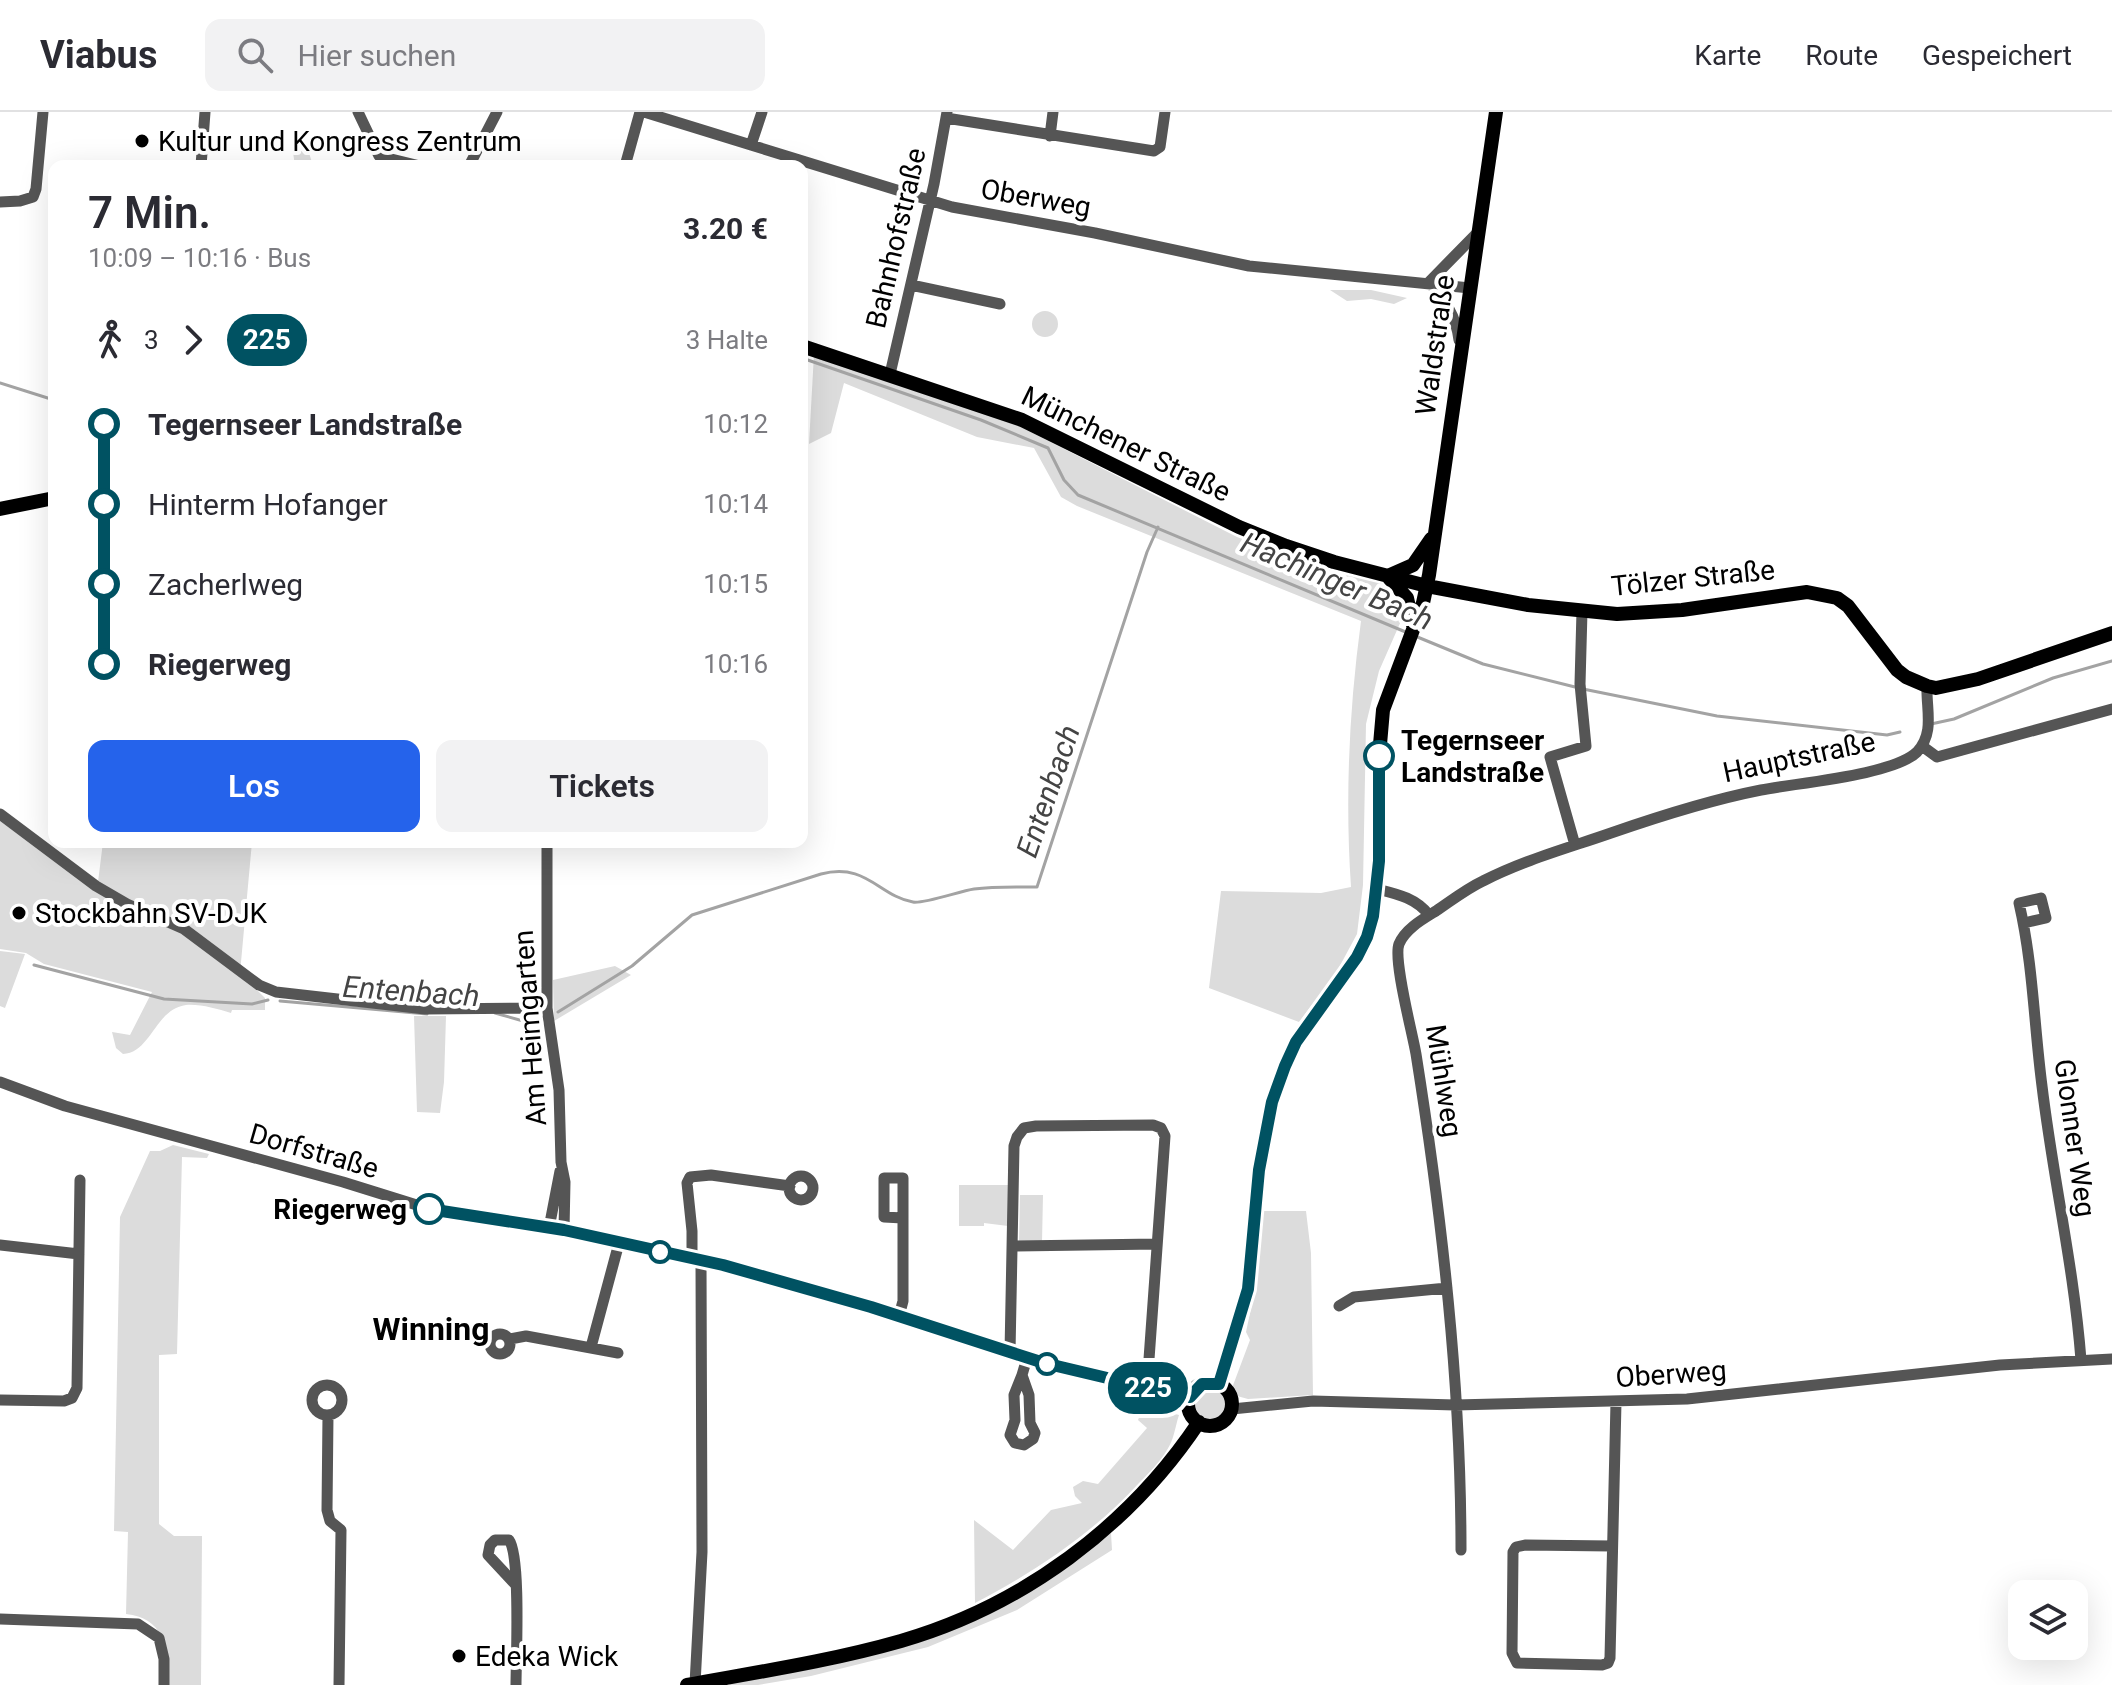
<!DOCTYPE html>
<html lang="de">
<head>
<meta charset="utf-8">
<style>
	:root { --surface:#fff; --page:#f2f2f3; --text:#2b2b33; --muted:#7c7c81; --line:#e1e1e2; --accent:#2563eb }
	body { margin:0; font-family:Roboto,sans-serif; background:var(--page); color:var(--text); height:100vh; display:flex; flex-direction:column; font-size:30px; white-space:nowrap }
	* { box-sizing:border-box; margin:0 }
	p { font-size:26px; color:var(--muted) }
	.icon { flex:none; width:44px; height:44px; fill:none; stroke:currentColor; stroke-width:2; stroke-linecap:round; stroke-linejoin:round }
	.map { position:relative; flex:1; overflow:hidden }
	.drawer { position:absolute; left:48px; top:48px; width:760px; height:688px; display:flex; flex-direction:column; background:var(--surface); border-radius:16px; box-shadow:0 8px 32px #0002 }
	.drawer>* { flex:none }
	.badge { padding:0 16px; border-radius:26px; font-size:28px; line-height:52px }
	.tools { position:absolute; left:2008px; top:1468px; display:grid; gap:16px }
	.tools a { display:grid; place-items:center; width:80px; height:80px; border-radius:16px; background:var(--surface); box-shadow:0 8px 32px #0002; font-size:40px }
	.map>.badge { position:absolute; translate:-50% -50%; box-shadow:0 0 0 4px #fff }
	.legs { display:flex; align-items:center; gap:12px; height:88px; padding:0 40px; font-size:26px }
	.legs p { margin-inline-start:auto }
	.head { display:flex; align-items:center; justify-content:space-between; height:136px; padding:0 40px }
	h1 { font-size:44px; font-weight:600; line-height:60px }
	.cta { display:flex; gap:16px; margin-top:auto; padding:16px 40px }
	.cta a { flex:1; height:92px; border-radius:16px; background:var(--accent); color:#fff; font-size:32px; font-weight:600; line-height:92px; text-align:center }
	.cta a+a { background:var(--page); color:var(--text) }
	ul { padding:0 40px; list-style:none }
	li { display:flex; align-items:center; gap:28px; height:80px; font-size:30px }
	li i { display:grid; place-items:center; width:12px; height:100%; margin:0 10px; background:currentColor }
	li i::after { content:''; width:20px; height:20px; margin:-10px; border:6px solid; border-radius:50%; background:var(--surface) }
	li p { margin-inline-start:auto }
	li:first-child i { background:linear-gradient(#0000 50%,currentColor 0) }
	li:last-child i { background:linear-gradient(currentColor 50%,#0000 0) }
	header { display:flex; align-items:center; gap:48px; box-sizing:border-box; height:112px; padding:0 40px; background:var(--surface); border-bottom:2px solid var(--line) }
	header strong { font-size:38px }
	nav { display:flex; gap:44px; margin-inline-start:auto; font-size:28px }
	.search { width:560px; height:72px; background:var(--page); display:flex; align-items:center; gap:20px; box-sizing:border-box; padding:0 28px; border-radius:16px; color:var(--muted); font-size:30px }
	.map>svg:first-child { display:block }
	.green { fill:#dcdcdc }
	.lines { fill:none; stroke-linecap:round; stroke-linejoin:round }
	.stream { stroke:#a3a3a3; stroke-width:3 }
	.minor { stroke:#555; stroke-width:11 }
	.major { stroke:#000; stroke-width:14 }
	.line-1-casing { stroke:#fff; stroke-width:18 }
	.line-1 { stroke:#005262; stroke-width:12 }
	.poi-dot { fill:#000; stroke:#fff; stroke-width:3 }
	.stop-1-dot { fill:#fff; stroke:#005262; stroke-width:4 }
	.labels { text-anchor:middle; dominant-baseline:central; stroke-width:8; stroke-linejoin:round; paint-order:stroke }
	.poi-label { font-size:28px; fill:#000; stroke:#fff; text-anchor:start }
	.street-label { font-size:28px; fill:#000; stroke:#fff }
	.stop-label { font-size:28px; font-weight:bold; fill:#000; stroke:#fff; text-anchor:start }
	.water-label { font-size:30px; font-style:italic; fill:#444; stroke:#fff }
	.quarter-label { font-size:32px; font-weight:bold; fill:#000; stroke:#fff }
</style>
</head>
<body>
<header>
<strong>Viabus</strong>
<div class="search"><svg class="icon" aria-label="search" viewBox="0 0 24 24"><circle cx="10" cy="10" r="6"/><path d="M15 15l6 6"/></svg>Hier suchen</div>
<nav><a>Karte</a><a>Route</a><a>Gespeichert</a></nav>
</header>
<div class="map">
<svg width="2112" height="1573" viewBox="0 0 2112 1573">
	<rect width="100%" height="100%" fill="#fff"/>
	<path class="green" d="M304 24 313 54H295L291 26Z
		M1330 178H1371L1407 186 1394 192 1371 187 1347 189Z
		M1032 212a13 13 0 1 1 26 0a13 13 0 1 1-26 0Z
		M814 242 1019 314 1237 425 1333 460 1382 472 1398 488 1401 509 1379 559 1366 612 1363 773 1357 822 1336 861 1299 910 1209 876 1221 779 1321 781 1351 775C1345 686 1349 598 1361 509L1077 394 1061 385 1034 336 977 325 844 271 831 321 809 332Z
		M0 709 97 778 103 730H252L240 861 265 886V898H232L231 901C217 897 201 892 186 893 155 897 151 941 123 942L116 936 112 920 130 923 152 880 44 852 26 841 0 837Z
		M0 839 25 842 5 896 0 894Z
		M615 854 631 863 554 909 553 868Z
		M414 904H446L444 970 440 1001 417 1000Z
		M173 1033 209 1042 207 1046 182 1045 177 1242 159 1243V1412L174 1424H202L201 1573H168C169 1540 166 1506 126 1502L128 1420 114 1419 120 1105 150 1039H160Z
		M959 1073H1009L1008 1114 984 1111V1114H959Z
		M1020 1083H1043L1042 1130 1019 1129Z
		M1261 1099H1306L1311 1141 1313 1283 1248 1287 1237 1284 1232 1276 1250 1228 1246 1220 1253 1187Z
		M1194 1293a16 16 0 1 1 32 0a16 16 0 1 1-32 0Z
		M1144 1293 1179 1303C1175 1315 1174 1328 1167 1338 1160 1350 1149 1361 1139 1371 1092 1422 1036 1459 975 1491L974 1408 1013 1438 1051 1398 1082 1391 1075 1384 1073 1375 1083 1369 1098 1372 1147 1316 1138 1308Z
		M1111 1421 1112 1438 1017 1498 928 1535 811 1564 758 1573H714L914 1530Z"/>
	<g class="lines">
		<path class="stream" d="M802 246 981 308 1048 336 1064 368 1078 383 1408 521
			M0 271 54 288
			M1415 524 1483 552 1575 575
			M1583 577 1717 604 1887 623 1900 620
			M1931 612 1954 607 2053 566 2112 549
			M34 853 164 887 252 892 268 888
			M280 889 427 902
			M558 900 632 854 692 803 821 762C866 750 879 784 913 790 924 792 960 779 974 777 995 774 1016 775 1037 775L1147 440 1158 415
			M495 901 530 911 540 908"/>
		<path class="minor" d="M358 0 379 44 420 54
			M644 0 952 95 1095 121 1249 154 1470 176
			M946 6 1154 39 1160 35 1165 0
			M1050 24 1053 0
			M751 33 762 0
			M201 54 205 0
			M469 54 497 0
			M625 54 640 0
			M0 90 20 89 33 85 36 77 43 0
			M1429 170C1445 189 1456 203 1459 228
			M1429 170 1477 121
			M911 173 1000 192
			M890 262 934 72 947 0
			M1922 634 1937 645 2112 597
			M0 702 96 774 127 792 184 817 259 873 276 880 425 897 547 896
			M547 730V896L559 978 561 1050 565 1070 564 1118
			M1575 733 1550 645 1586 634 1580 572 1582 499
			M1377 777C1397 782 1416 786 1429 803
			M2024 811 2046 806 2041 786 2019 791C2033 851 2034 913 2042 974 2053 1066 2074 1156 2081 1248
			M0 970 65 994 343 1070 436 1099 564 1118 723 1153 874 1196 1046 1251 1190 1285
			M789 1076a12 12 0 1 1 24 0a12 12 0 1 1-24 0Z
			M549 1116 560 1059
			M0 1133 79 1142
			M1014 1134 1157 1132
			M692 1147V1119L687 1071 690 1065 711 1063 790 1074
			M1339 1194 1354 1185 1447 1176
			M899 1204 903 1189V1066H884V1105L903 1106
			M490 1232a10 10 0 1 1 20 0a10 10 0 1 1-20 0Z
			M510 1227 526 1224 618 1241
			M591 1235 619 1131
			M1010 1240 1014 1034 1017 1025 1024 1016 1036 1014 1153 1013 1161 1016 1165 1024 1147 1275
			M1022 1263 1014 1283 1015 1308 1010 1323 1015 1331 1024 1333 1033 1327 1035 1321 1030 1311 1029 1283 1022 1263 1027 1246
			M312 1288a15 15 0 1 1 30 0a15 15 0 1 1-30 0Z
			M0 1288 64 1289 72 1286 77 1276 80 1068
			M1232 1297 1313 1289 1455 1293 1687 1287 2000 1253 2112 1247
			M328 1303 327 1398 330 1409 341 1418 339 1573
			M1612 1434 1525 1433 1516 1435 1513 1440 1512 1541 1517 1551 1602 1553 1608 1551 1610 1546 1616 1290
			M1461 1438C1461 1272 1442 1106 1416 942 1412 919 1393 848 1399 832 1405 817 1423 807 1436 799 1451 789 1466 777 1483 769 1524 748 1568 736 1611 721 1660 704 1710 688 1761 678 1796 671 1894 663 1917 640 1935 621 1926 597 1927 574
			M515 1472 488 1443 490 1433 495 1428H509C521 1444 516 1547 516 1573
			M0 1507 138 1512 159 1526 164 1547V1573
			M695 1572 702 1440 701 1149"/>
		<path class="major" d="M802 234 1022 308 1239 415 1286 434 1334 450 1427 474 1528 493 1617 502 1682 498 1807 480 1837 486 1848 494 1897 558 1906 565 1927 574 1936 576 1978 567 2112 521
			M0 397 54 386
			M1388 464 1413 453 1431 427
			M1389 466 1407 486 1413 513
			M1188 1292a22 22 0 1 1 44 0a22 22 0 1 1-44 0Z
			M1219 1272 1248 1177 1259 1058 1272 990 1285 954 1296 930 1357 845 1367 825 1373 804 1379 749V644L1383 598 1423 491 1429 463 1496 0
			M687 1573C758 1560 831 1549 901 1529 1022 1494 1129 1415 1199 1310"/>
	</g>
	<g class="lines">
		<g class="line-1-casing">
			<path id="line-1" d="M429 1097 564 1118 723 1153 871 1195 1044 1251 1179 1283 1190 1285 1202 1272H1219L1248 1177 1259 1058 1272 990 1285 954 1296 930 1357 845 1367 825 1373 804 1379 749V644"/>
		</g>
		<use href="#line-1" class="line-1"/>
	</g>
	<g class="poi-dot">
		<circle cx="142" cy="29" r="8"/>
		<circle cx="19" cy="801" r="8"/>
		<circle cx="459" cy="1544" r="8"/>
	</g>
	<g class="stop-1-dot">
		<circle cx="1379" cy="644" r="14"/>
		<circle cx="429" cy="1097" r="14"/>
		<circle cx="660" cy="1140" r="10"/>
		<circle cx="1047" cy="1252" r="10"/>
	</g>
	<g class="labels">
		<g class="poi-label">
			<text x="158" y="29">Kultur und Kongress Zentrum</text>
			<text x="35" y="801">Stockbahn SV-DJK</text>
			<text x="475" y="1544">Edeka Wick</text>
		</g>
		<g class="street-label">
			<text transform="translate(1036 86) rotate(10)">Oberweg</text>
			<text transform="translate(896 126) rotate(-77)">Bahnhofstraße</text>
			<text transform="translate(1435 233) rotate(-82)">Waldstraße</text>
			<text transform="translate(1126 332) rotate(26)">Münchener Straße</text>
			<text transform="translate(1693 466) rotate(-6)">Tölzer Straße</text>
			<text transform="translate(1799 645) rotate(-12)">Hauptstraße</text>
			<text transform="translate(530 916) rotate(-94)">Am Heimgarten</text>
			<text transform="translate(1444 969) rotate(81)">Mühlweg</text>
			<text transform="translate(2075 1026) rotate(82)">Glonner Weg</text>
			<text transform="translate(314 1039) rotate(16)">Dorfstraße</text>
			<text transform="translate(1671 1262) rotate(-4)">Oberweg</text>
		</g>
		<g class="stop-label">
			<text x="1401" y="628">Tegernseer<tspan x="1401" dy="32">Landstraße</tspan></text>
			<text x="407" y="1097" text-anchor="end">Riegerweg</text>
		</g>
		<g class="water-label">
			<text transform="translate(1337 469) rotate(23)">Hachinger Bach</text>
			<text transform="translate(1048 679) rotate(-71)">Entenbach</text>
			<text transform="translate(411 879) rotate(4)">Entenbach</text>
		</g>
		<g class="quarter-label">
			<text x="431" y="1217">Winning</text>
		</g>
	</g>
</svg>
<div class="tools">
<a><svg class="icon" aria-label="layers" viewBox="0 0 24 24"><path d="M12 4l9 5-9 5-9-5zM3 14l9 5 9-5"/></svg></a>
</div>
<b class="badge" style="left:1148px;top:1276px;background:#005262;color:#fff">225</b>
<section class="drawer">
<div class="head"><div><h1>7 Min.</h1><p>10:09 – 10:16 · Bus</p></div><b>3.20 €</b></div>
<div class="legs"><svg class="icon" aria-label="walk" viewBox="0 0 24 24"><circle cx="13" cy="4" r="2"/><path d="M13 8l-2 6 4 7M11 14l-3 7M7 12l3-4h3l4 4"/></svg>3<svg class="icon" aria-label="forward" viewBox="0 0 24 24"><path d="M9 5l7 7-7 7"/></svg><b class="badge" style="background:#005262;color:#fff">225</b><p>3 Halte</p></div>
<ul>
<li><i style="color:#005262"></i><b>Tegernseer Landstraße</b><p>10:12</p></li>
<li><i style="color:#005262"></i><span>Hinterm Hofanger</span><p>10:14</p></li>
<li><i style="color:#005262"></i><span>Zacherlweg</span><p>10:15</p></li>
<li><i style="color:#005262"></i><b>Riegerweg</b><p>10:16</p></li>
</ul>
<div class="cta"><a>Los</a><a>Tickets</a></div>
</section>
</div>
</body>
</html>
